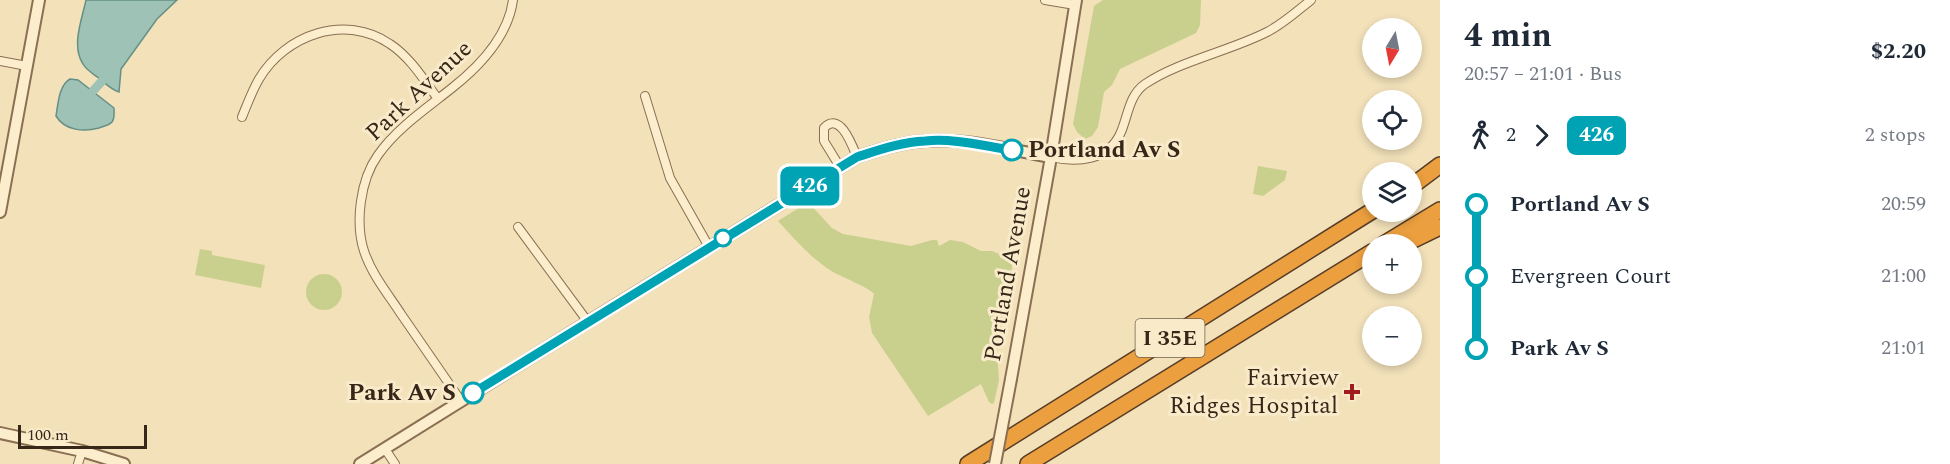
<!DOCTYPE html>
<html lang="en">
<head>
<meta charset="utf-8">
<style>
	:root { --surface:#fff; --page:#f6f6f7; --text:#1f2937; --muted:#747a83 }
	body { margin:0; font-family:Spectral,serif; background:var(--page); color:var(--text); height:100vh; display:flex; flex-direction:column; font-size:22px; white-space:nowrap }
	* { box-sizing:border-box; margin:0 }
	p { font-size:20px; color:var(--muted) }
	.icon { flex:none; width:33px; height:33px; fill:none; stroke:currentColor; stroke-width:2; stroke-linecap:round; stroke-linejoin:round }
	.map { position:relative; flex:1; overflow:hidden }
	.panel { display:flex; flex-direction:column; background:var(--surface); width:510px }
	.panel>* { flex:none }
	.badge { padding:0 12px; border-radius:9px; font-size:21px; line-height:39px }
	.needle { width:39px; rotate:190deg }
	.buttons { position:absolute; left:1362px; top:18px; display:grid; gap:12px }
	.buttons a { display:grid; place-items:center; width:60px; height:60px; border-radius:50%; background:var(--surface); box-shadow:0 3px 9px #0003; font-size:30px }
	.scale { position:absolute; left:18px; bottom:15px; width:129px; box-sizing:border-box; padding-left:6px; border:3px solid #372719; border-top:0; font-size:16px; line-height:21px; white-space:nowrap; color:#372719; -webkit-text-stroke:4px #f9ebca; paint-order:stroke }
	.map>.badge { position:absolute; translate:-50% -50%; box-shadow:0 0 0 3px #fff }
	.legs { display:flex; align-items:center; gap:9px; height:66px; padding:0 24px; font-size:20px }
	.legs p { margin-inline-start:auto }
	.headline { display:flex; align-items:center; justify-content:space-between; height:102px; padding:0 24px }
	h1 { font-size:33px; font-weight:700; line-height:45px }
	ul { padding:0 24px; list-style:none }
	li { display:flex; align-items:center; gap:21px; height:72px; font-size:22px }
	li i { display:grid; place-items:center; width:9px; height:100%; margin:0 8px; background:currentColor }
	li i::after { content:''; width:15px; height:15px; margin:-8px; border:4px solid; border-radius:50%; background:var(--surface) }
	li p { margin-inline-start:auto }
	li:first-child i { background:linear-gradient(#0000 50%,currentColor 0) }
	li:last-child i { background:linear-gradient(currentColor 50%,#0000 0) }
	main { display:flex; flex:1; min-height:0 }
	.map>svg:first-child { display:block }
	.green { fill:#c9d08d }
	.water { fill:#9fc2b7; stroke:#669085; stroke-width:1.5 }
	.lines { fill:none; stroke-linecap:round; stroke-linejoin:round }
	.canal { stroke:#9fc2b7; stroke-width:9 }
	.minor-casing { stroke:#8a6f52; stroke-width:10 }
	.tertiary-casing { stroke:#8a6f52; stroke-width:14 }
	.motorway-casing { stroke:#573d28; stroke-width:18 }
	.minor { stroke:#fceecd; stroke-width:8 }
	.tertiary { stroke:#fceecd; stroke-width:10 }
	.motorway { stroke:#ec9f3f; stroke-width:15 }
	.tertiary-bridge-casing { stroke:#8a6f52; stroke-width:14; stroke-linecap:butt }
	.tertiary-bridge { stroke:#fceecd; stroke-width:10 }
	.line-1-casing { stroke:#fff; stroke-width:14 }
	.line-1 { stroke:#00a3b4; stroke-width:9 }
	.stop-1-dot { fill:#fff; stroke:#00a3b4; stroke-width:3 }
	.poi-dot { fill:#9f1d1f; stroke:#f9ebca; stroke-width:2 }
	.labels { text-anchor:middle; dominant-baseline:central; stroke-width:6; stroke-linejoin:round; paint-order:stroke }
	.shield { fill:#f9ebca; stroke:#71624e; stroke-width:1.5 }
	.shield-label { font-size:22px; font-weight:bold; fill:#372719 }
	.street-label { font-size:24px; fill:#372719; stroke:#f9ebca }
	.stop-label { font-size:24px; font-weight:bold; fill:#372719; stroke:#f9ebca; text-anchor:start }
	.poi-label { font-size:24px; fill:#372719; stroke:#f9ebca; text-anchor:end }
</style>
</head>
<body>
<main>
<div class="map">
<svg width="1440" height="464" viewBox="0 0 1440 464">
	<rect width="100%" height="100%" fill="#f2e1b9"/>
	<path class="green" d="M1103 0H1201L1200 25 1196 33 1120 69 1112 85 1104 92 1098 127 1092 136 1085 139 1077 132 1073 124 1094 6Z
		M1258 166 1287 171 1285 180 1263 196 1253 194Z
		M808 202 832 228 843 234 911 246 932 240H937L939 246 950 240 963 242 981 251H992L1011 259 1012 267 997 350 999 380 994 403 992 404 989 402 981 384 928 416 872 333 869 317 874 294C870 288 842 277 833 272 812 259 795 240 778 221Z
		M200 249 212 251V255L265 265 261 288 195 275Z
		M306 292a18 18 0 1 1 36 0a18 18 0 1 1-36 0Z"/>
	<path class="water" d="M86 0H177L157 19 121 69 119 92C112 90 107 85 100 79 94 74 87 71 83 64 71 46 82 19 86 0Z
		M70 79 78 80 114 108C114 113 115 118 112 122 108 126 104 126 99 128 84 132 65 131 56 116 58 104 59 85 70 79Z"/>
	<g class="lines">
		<path class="canal" d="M93 91 102 81"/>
		<g class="minor-casing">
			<path id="minor" d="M1045 0 1075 5
				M0 61 27 66
				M645 96 670 178 709 247
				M242 117C247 105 252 91 259 79 285 35 345 13 390 44 410 57 424 80 438 99
				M1051 157C1077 163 1109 161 1121 132 1128 116 1129 95 1145 84 1179 61 1230 51 1267 32 1283 24 1297 11 1311 0
				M840 167 824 141V128C840 111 852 145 857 157
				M518 227 588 322
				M461 401C441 372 421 343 401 314 388 294 372 275 364 251 355 223 360 180 378 155 397 128 427 108 452 88 480 66 508 37 513 0
				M385 449 395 464
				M78 464 82 451"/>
		</g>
		<g class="tertiary-casing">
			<path id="tertiary" d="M0 212 39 0
				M1011 379 1051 157 1076 0
				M0 433 82 451 124 464
				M360 464 588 322 857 157C879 150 902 142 926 141 967 138 1010 150 1051 157"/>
		</g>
		<g class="motorway-casing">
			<path id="motorway" d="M1412 186 1440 165
				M1384 244 1440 210
				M1405 244 1440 227
				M968 464 1372 211
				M1028 464 1372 252"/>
		</g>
		<use href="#minor" class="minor"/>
		<use href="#tertiary" class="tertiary"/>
		<use href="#motorway" class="motorway"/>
		<g class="tertiary-bridge-casing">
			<path id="tertiary-bridge" d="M995 464 1011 379"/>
		</g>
		<use href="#tertiary-bridge" class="tertiary-bridge"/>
	</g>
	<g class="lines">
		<g class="line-1-casing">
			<path id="line-1" d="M473 393 857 157C879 150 902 142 925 141 954 138 984 146 1012 150"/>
		</g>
		<use href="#line-1" class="line-1"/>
	</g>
	<g class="stop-1-dot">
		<circle cx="1012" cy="150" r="10"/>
		<circle cx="723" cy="238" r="8"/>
		<circle cx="473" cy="393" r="10"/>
	</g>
	<path class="poi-dot" d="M1349 383h6v6h6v6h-6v6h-6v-6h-6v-6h6z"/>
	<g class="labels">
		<rect class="shield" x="1135.5" y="319" width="69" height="38" rx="4.5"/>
		<g class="shield-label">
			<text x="1170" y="338">I 35E</text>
		</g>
		<g class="street-label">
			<text transform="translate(419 91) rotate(-43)">Park Avenue</text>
			<text transform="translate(1008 274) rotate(-80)">Portland Avenue</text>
		</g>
		<g class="stop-label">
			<text x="1028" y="150">Portland Av S</text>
			<text x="456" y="393" text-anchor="end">Park Av S</text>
		</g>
		<g class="poi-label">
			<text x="1338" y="378">Fairview<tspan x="1338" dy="28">Ridges Hospital</tspan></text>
		</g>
	</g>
</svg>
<div class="buttons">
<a><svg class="needle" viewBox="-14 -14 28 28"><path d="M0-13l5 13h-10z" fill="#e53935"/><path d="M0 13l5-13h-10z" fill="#747a83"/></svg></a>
<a><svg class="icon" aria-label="locate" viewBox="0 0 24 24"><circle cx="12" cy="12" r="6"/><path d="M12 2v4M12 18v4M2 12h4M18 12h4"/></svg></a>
<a><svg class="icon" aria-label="layers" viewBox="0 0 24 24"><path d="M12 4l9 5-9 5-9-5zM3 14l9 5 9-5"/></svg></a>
<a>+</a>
<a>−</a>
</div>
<div class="scale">100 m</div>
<b class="badge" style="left:810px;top:186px;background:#00a3b4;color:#fff">426</b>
</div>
<section class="panel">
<div class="headline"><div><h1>4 min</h1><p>20:57 – 21:01 · Bus</p></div><b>$2.20</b></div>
<div class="legs"><svg class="icon" aria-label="walk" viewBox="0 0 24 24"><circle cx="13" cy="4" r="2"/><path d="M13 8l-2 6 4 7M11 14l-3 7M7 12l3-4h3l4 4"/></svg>2<svg class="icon" aria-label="forward" viewBox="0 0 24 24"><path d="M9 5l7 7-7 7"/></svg><b class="badge" style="background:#00a3b4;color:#fff">426</b><p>2 stops</p></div>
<ul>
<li><i style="color:#00a3b4"></i><b>Portland Av S</b><p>20:59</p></li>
<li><i style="color:#00a3b4"></i><span>Evergreen Court</span><p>21:00</p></li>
<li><i style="color:#00a3b4"></i><b>Park Av S</b><p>21:01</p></li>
</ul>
</section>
</main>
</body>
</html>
